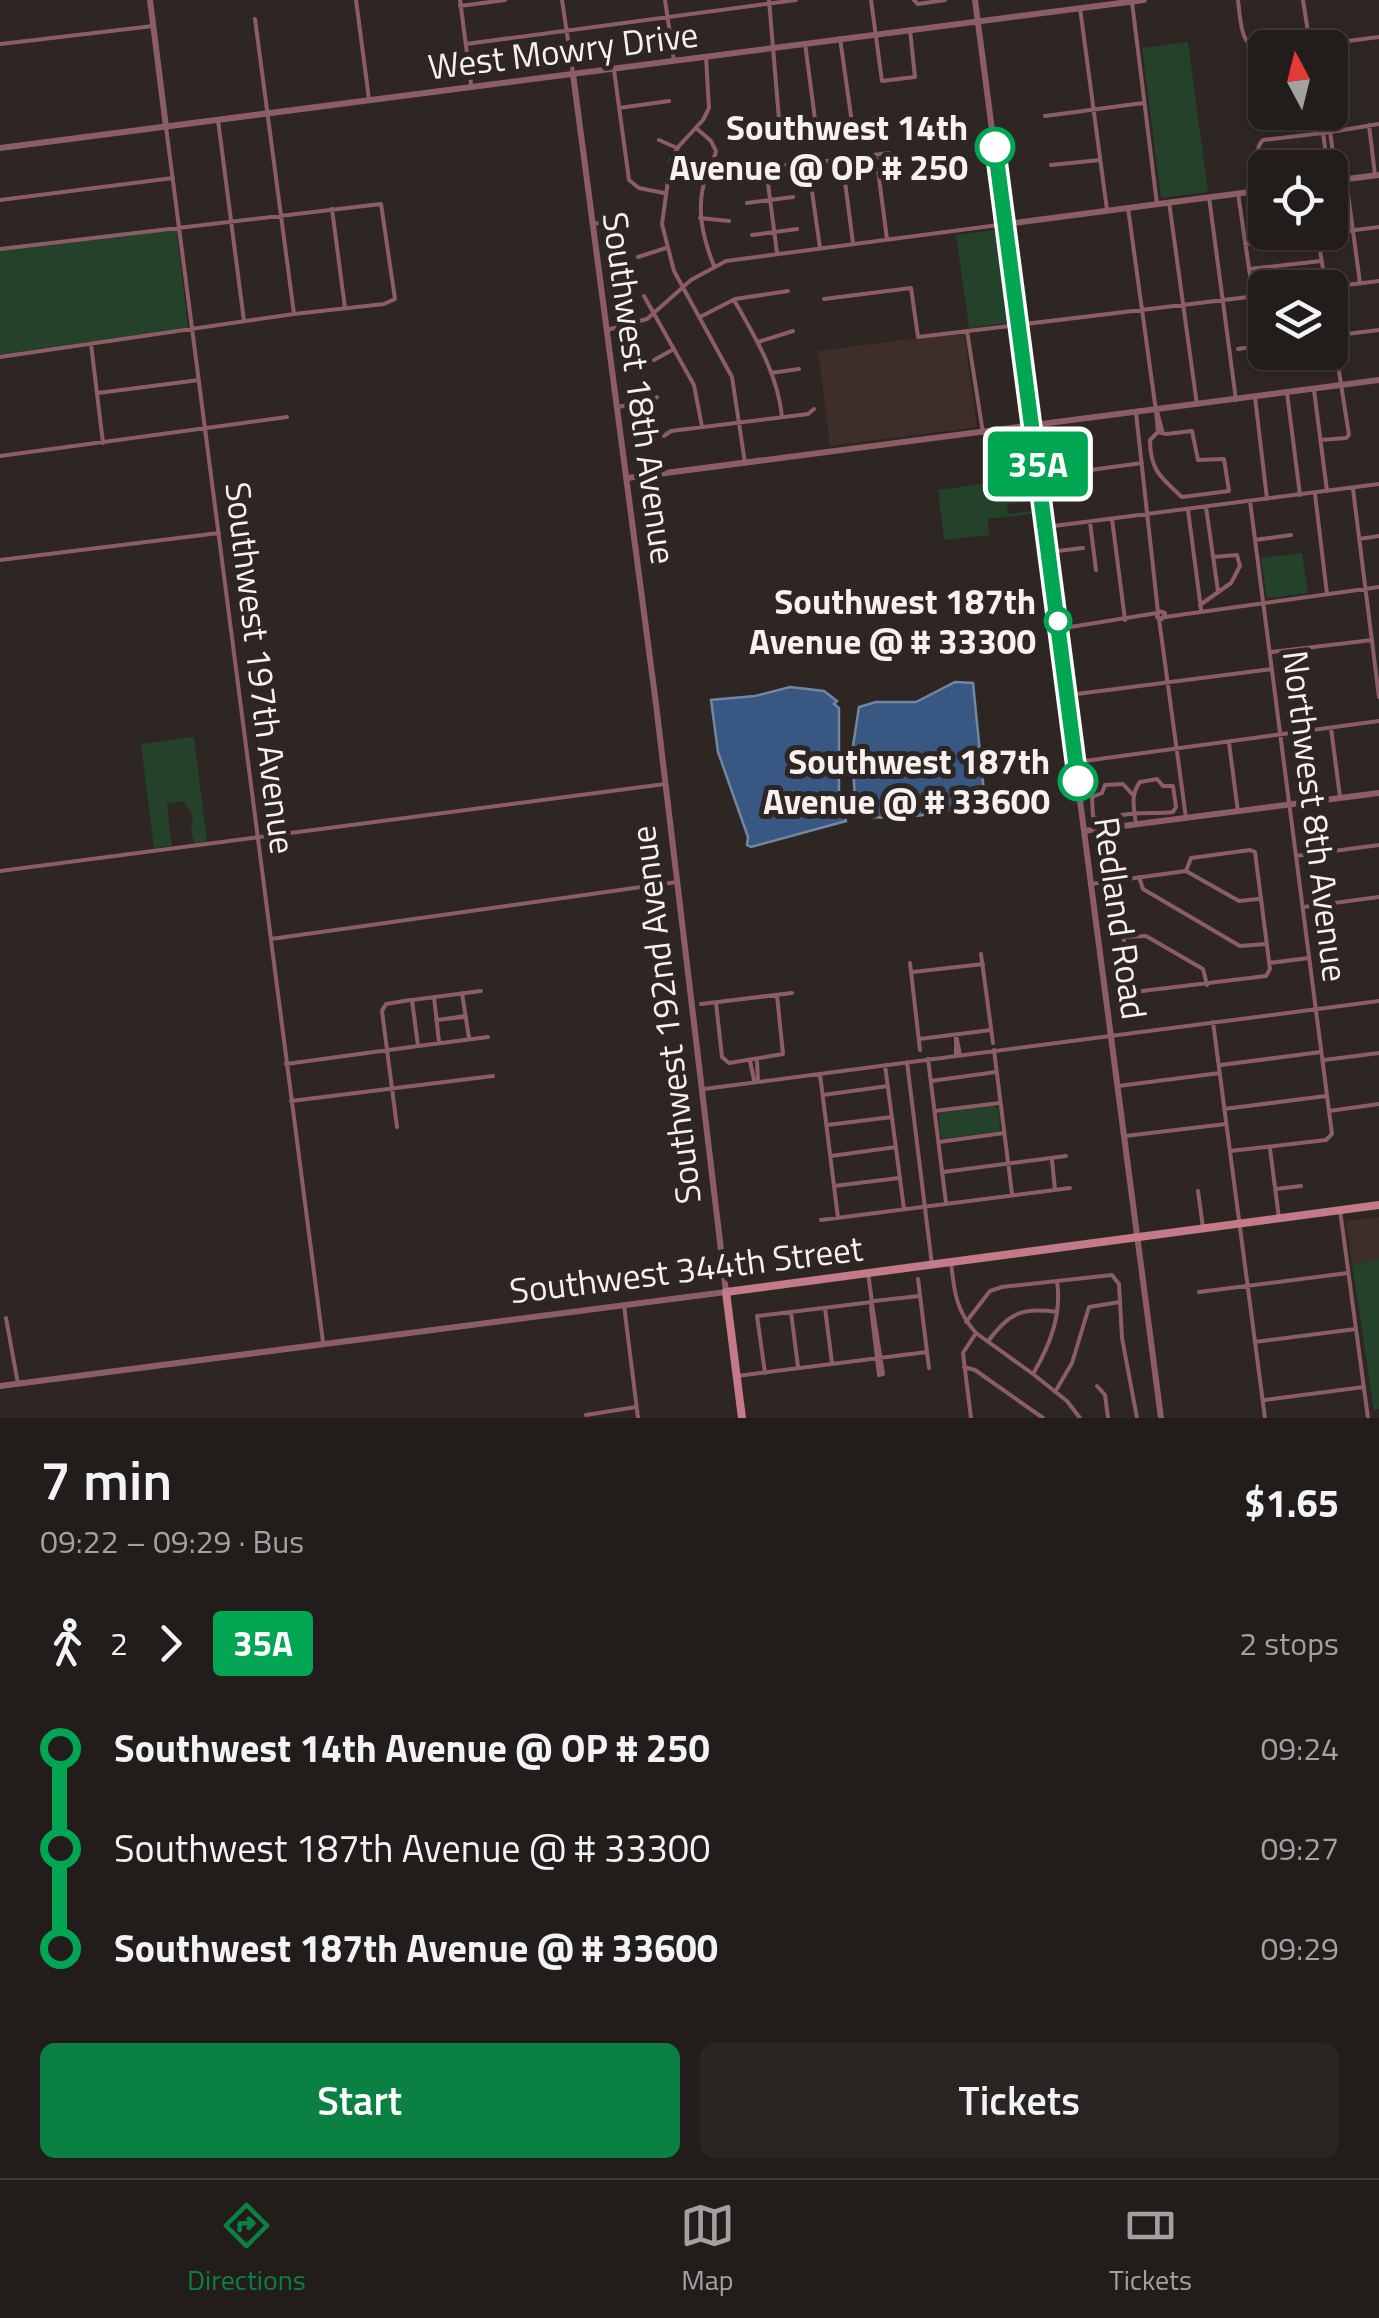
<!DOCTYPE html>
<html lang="en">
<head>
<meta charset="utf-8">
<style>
	:root { --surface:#221c1a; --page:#2a2523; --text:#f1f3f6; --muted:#a2a1a2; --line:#3f3a39; --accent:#0b8043 }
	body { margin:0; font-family:"Titillium Web",sans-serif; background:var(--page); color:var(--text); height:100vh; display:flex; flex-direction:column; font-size:38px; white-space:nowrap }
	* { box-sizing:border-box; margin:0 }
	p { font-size:32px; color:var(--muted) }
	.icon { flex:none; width:55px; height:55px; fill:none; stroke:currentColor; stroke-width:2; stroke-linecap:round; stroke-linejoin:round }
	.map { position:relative; height:1418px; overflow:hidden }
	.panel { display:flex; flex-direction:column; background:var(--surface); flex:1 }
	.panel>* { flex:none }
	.badge { padding:0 20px; border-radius:8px; font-size:35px; line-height:65px }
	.needle { width:65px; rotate:353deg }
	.buttons { position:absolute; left:1248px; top:30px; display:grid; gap:20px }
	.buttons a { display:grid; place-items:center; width:100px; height:100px; border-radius:15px; background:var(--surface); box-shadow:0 2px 8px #0004,0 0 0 2px var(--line); font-size:50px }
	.map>.badge { position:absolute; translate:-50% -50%; box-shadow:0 0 0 5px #fff }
	.legs { display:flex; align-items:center; gap:15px; height:110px; padding:0 40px; font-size:32px }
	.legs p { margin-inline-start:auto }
	.overview { display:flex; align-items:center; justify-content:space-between; height:170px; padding:0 40px }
	h1 { font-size:55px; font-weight:600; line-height:75px }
	.button { display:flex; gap:20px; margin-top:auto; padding:20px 40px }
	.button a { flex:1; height:115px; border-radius:15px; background:var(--accent); color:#fff; font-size:40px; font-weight:600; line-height:115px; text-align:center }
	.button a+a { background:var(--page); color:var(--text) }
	ul { padding:0 40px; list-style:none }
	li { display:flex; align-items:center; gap:35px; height:100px; font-size:38px }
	li i { display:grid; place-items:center; width:15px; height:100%; margin:0 12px; background:currentColor }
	li i::after { content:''; width:25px; height:25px; margin:-12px; border:8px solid; border-radius:50%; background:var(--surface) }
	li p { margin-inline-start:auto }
	li:first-child i { background:linear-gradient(#0000 50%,currentColor 0) }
	li:last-child i { background:linear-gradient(currentColor 50%,#0000 0) }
	.dock { display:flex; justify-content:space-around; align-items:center; height:140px; border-top:2px solid var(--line); background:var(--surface); font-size:28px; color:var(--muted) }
	.dock a { display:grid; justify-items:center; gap:5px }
	.dock .selected { color:var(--accent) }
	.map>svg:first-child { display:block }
	.built { fill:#3d2e28 }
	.green { fill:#234229 }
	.water { fill:#385883; stroke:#7186a3; stroke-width:2.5 }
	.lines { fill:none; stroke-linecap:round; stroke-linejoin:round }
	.minor { stroke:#8c5d66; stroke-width:4 }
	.tertiary { stroke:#8c5d66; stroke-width:6 }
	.secondary { stroke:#c47a89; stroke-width:8 }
	.line-1-casing { stroke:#fff; stroke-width:22 }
	.line-1 { stroke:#00a651; stroke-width:15 }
	.stop-1-dot { fill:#fff; stroke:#00a651; stroke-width:5 }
	.labels { text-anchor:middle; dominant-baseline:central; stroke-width:10; stroke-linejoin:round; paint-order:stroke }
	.street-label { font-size:35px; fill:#f7f1ef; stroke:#2e2622 }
	.stop-label { font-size:35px; font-weight:bold; fill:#f7f1ef; stroke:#2e2622; text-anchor:end }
</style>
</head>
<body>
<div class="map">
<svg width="1379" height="1418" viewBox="0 0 1379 1418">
	<rect width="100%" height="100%" fill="#2e2622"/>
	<path class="built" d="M964 332 977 427 830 446 818 351Z
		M1379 1217V1260L1352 1264 1346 1221Z"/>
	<path class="green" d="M1188 42 1208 192 1161 198 1142 48Z
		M173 228 177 231 188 328 0 355V250Z
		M1000 229 1013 322 969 328 956 235Z
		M1028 435 1031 465 1009 468 1006 436Z
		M983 484 990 488 992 502 1023 498 1024 502 1007 505 1008 514 1031 511V505L1037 504 1038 513 988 519 989 535 944 540 938 490Z
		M1302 553 1308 593 1267 598 1261 558Z
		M194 737 207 842 194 843 191 831 193 815 183 801 167 804 172 846 154 848 141 744Z
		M994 1105 999 1109 1000 1131 944 1139 940 1136 939 1113Z
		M1379 1260V1409L1374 1410 1352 1264Z"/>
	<path class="water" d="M955 682 973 683 985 802C943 812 899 823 856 815L852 752 859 707 876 702H916Z
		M790 687 824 691 837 701 834 704 839 708V795L846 821 751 847 747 845 748 837 718 752 711 700 755 696Z"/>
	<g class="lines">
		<path class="minor" d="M356 0 369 99
			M460 0 471 84
			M562 0 573 74
			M665 0 674 61
			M769 0 780 131
			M871 0 882 81 915 77 910 30
			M914 0 918 4 945 0
			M1238 0C1241 22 1239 48 1265 51
			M1303 0 1310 45
			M1132 2 1157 204
			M460 6 505 0
			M1080 8 1107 210
			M840 38 852 123
			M805 43 816 127
			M1 44 153 26
			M466 44 796 0
			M1293 48 1379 37
			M706 57 709 108 703 120 679 146 671 159 662 224 674 271 732 377 745 463
			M614 70 629 180 639 188 664 193
			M619 108 669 101
			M1045 116 1143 103
			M218 120 244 321
			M1369 125 1375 175
			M166 127 323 1342
			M696 128 711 141 716 151C714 160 710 166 707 174 695 205 702 236 714 266
			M1330 132 1337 181
			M763 133 886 118
			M1325 133 1379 124
			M659 140 677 148
			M876 155 887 239
			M842 159 853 243
			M808 163 820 248
			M795 165 889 153
			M1051 165 1100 160
			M766 168 777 253
			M743 171 788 165
			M705 179 724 182
			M1265 179C1257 170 1254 148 1263 140L1323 133 1328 168
			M1346 179 1360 283
			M1238 193 1253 296
			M1209 197 1236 400
			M0 200 173 178
			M1169 202 1197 405
			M747 203 793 197
			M1128 208 1155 404 1162 430
			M332 209 345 308
			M700 218 729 221
			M593 224 625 219
			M1317 232 1326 287
			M752 235 797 229
			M1245 244 1379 227
			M0 249 381 204 395 299 384 304 294 314
			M638 257 666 248
			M1249 269 1321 261
			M1322 288 1379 281
			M644 296 694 385 702 427
			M824 299 911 288 918 337 1265 295
			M734 300C755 337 778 374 782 417
			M700 317 735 299 788 291
			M607 330 647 319 691 280 726 261 1006 224
			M967 331 983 433
			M1330 336 1379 330
			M758 342 793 331
			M91 344 103 443
			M1238 349 1265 345
			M0 357 294 314 255 19
			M654 360 674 349
			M771 373 799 369
			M1314 390 1327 491
			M98 393 199 380
			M1287 393 1300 495
			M1255 397 1267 499
			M617 407 651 402 657 397
			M1156 410 1158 432 1150 440C1150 470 1161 478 1182 497L1229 491 1224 459 1198 460 1192 431 1166 434 1158 432
			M1136 413 1158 612
			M664 436 671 431 808 414 814 409
			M1320 440 1346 438 1349 435 1330 314
			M0 456 287 417
			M1039 477 1142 463
			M1353 489 1379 697
			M1315 494 1327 594
			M1206 507 1218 591
			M1188 510 1201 609
			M1112 519 1125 620
			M1090 522 1096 570
			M1046 527 1379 484
			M1359 539 1379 536
			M1255 540 1291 535
			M1049 552 1083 548
			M0 560 219 533
			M1200 605 1231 583 1240 566 1237 555 1213 557
			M1159 611 1165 613 1162 619 1157 617Z
			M1165 617 1379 587
			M1159 619 1186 818
			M1058 629 1157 613
			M1272 652 1372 640
			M1069 695 1272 669
			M1331 728 1340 797
			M1229 743 1238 812
			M1077 762 1379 721
			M1132 794 1123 784 1105 785 1102 793 1092 797 1093 816 1098 821C1107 820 1113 816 1122 815 1140 812 1156 814 1173 812L1176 807 1173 786H1163L1157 779 1140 782C1130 795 1134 808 1136 824
			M1296 856 1379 845
			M0 871 665 784
			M1186 871 1239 901 1258 899
			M1139 877 1143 889 1240 946 1266 944
			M1116 880 1130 986 1134 992 1266 976 1270 969 1255 852 1250 850 1191 858 1186 871
			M1091 884 1186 871
			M1304 907 1379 897
			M1124 937 1146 936 1203 969 1207 985
			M271 939 677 882
			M981 954 993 1043
			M910 963 920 1050
			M1269 963 1309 958
			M913 972 983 964
			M481 991 412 1000 418 1046 488 1037
			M462 993 469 1038
			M434 997 439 1042
			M716 1003 722 1057 729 1063 783 1054 777 995
			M701 1004 792 993
			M436 1020 464 1017
			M438 1020 465 1016
			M1213 1022 1265 1418
			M919 1039 991 1030
			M994 1050 1012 1194
			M956 1056V1035L960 1055
			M928 1059 946 1203
			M1324 1060 1379 1053
			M750 1061 754 1080
			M757 1061 758 1081
			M907 1062 932 1265
			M286 1064 418 1046
			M885 1065 904 1209
			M1221 1065 1321 1052
			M820 1074 838 1218
			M931 1081 996 1072
			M1118 1086 1220 1073
			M704 1089 1379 1001
			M823 1095 888 1086
			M291 1101 493 1076
			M1224 1109 1326 1096
			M935 1111 999 1103
			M1329 1111 1379 1104
			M827 1125 892 1117
			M397 1127 382 1011 386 1004 410 1000
			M1125 1136 1226 1124
			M939 1142 1004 1133
			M1270 1149 1279 1218
			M1230 1151 1326 1140 1332 1134 1250 501
			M831 1156 896 1147
			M1052 1160 1055 1190
			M943 1172 1066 1156
			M834 1186 899 1178
			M1276 1189 1301 1186
			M1198 1191 1203 1228
			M1340 1210 1368 1418
			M821 1220 1070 1188
			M951 1262C954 1291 956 1311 976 1333L1033 1374 1067 1401 1080 1418
			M918 1279 929 1368
			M1199 1292 1348 1273
			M874 1301 919 1296
			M872 1304 883 1374 879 1375 871 1308Z
			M624 1305 638 1418
			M825 1308 832 1363
			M791 1312 798 1367
			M6 1318 18 1384
			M966 1322 990 1291 1002 1287 1112 1275 1119 1284 1122 1338 1137 1418
			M989 1340C1009 1313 1022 1307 1057 1312
			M1255 1342 1356 1329
			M964 1367 975 1370 1043 1418
			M765 1373 757 1316 872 1302 868 1273
			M1033 1374C1050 1345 1062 1315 1057 1281
			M737 1376 927 1352
			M1097 1386 1105 1395 1108 1418
			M1055 1392 1072 1363 1089 1307 1120 1302
			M1265 1400 1364 1387
			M586 1415 636 1407
			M971 1418 963 1353 976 1333"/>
		<path class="tertiary" d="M150 0 166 127
			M975 0 1161 1418
			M0 148 1144 0
			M1330 181 1379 175
			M1006 224 1265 190
			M627 478 1379 380
			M1084 831 1379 793
			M0 1386 726 1292 656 704 573 74"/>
		<path class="secondary" d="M742 1418 726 1292 1379 1205"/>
	</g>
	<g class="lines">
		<g class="line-1-casing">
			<path id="line-1" d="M995 147 1078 781"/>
		</g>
		<use href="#line-1" class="line-1"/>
	</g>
	<g class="stop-1-dot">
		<circle cx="995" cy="147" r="18"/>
		<circle cx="1058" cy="621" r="12"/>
		<circle cx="1078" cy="781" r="18"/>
	</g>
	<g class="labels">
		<g class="street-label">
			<text transform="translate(563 50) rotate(-7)">West Mowry Drive</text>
			<text transform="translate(640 388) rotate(82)">Southwest 18th Avenue</text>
			<text transform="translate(261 668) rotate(83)">Southwest 197th Avenue</text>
			<text transform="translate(1316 816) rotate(83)">Northwest 8th Avenue</text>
			<text transform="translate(1121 918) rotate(82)">Redland Road</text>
			<text transform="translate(665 1015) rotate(-97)">Southwest 192nd Avenue</text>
			<text transform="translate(686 1269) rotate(-7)">Southwest 344th Street</text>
		</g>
		<g class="stop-label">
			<text x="968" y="127">Southwest 14th<tspan x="968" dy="40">Avenue @ OP # 250</tspan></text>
			<text x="1036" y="601">Southwest 187th<tspan x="1036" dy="40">Avenue @ # 33300</tspan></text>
			<text x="1050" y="761">Southwest 187th<tspan x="1050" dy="40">Avenue @ # 33600</tspan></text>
		</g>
	</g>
</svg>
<div class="buttons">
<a><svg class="needle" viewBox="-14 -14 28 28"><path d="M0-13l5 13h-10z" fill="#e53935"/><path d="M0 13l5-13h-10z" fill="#a2a1a2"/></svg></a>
<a><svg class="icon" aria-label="locate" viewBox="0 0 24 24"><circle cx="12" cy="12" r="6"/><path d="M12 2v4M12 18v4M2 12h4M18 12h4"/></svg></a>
<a><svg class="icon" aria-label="layers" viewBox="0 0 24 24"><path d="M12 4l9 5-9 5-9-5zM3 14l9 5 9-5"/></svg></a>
</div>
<b class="badge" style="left:1038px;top:464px;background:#00a651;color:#fff">35A</b>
</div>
<section class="panel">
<div class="overview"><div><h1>7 min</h1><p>09:22 – 09:29 · Bus</p></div><b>$1.65</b></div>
<div class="legs"><svg class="icon" aria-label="walk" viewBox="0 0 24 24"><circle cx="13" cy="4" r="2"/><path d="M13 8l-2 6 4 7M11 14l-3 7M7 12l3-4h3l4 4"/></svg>2<svg class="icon" aria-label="forward" viewBox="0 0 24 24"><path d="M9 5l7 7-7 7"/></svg><b class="badge" style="background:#00a651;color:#fff">35A</b><p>2 stops</p></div>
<ul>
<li><i style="color:#00a651"></i><b>Southwest 14th Avenue @ OP # 250</b><p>09:24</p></li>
<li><i style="color:#00a651"></i><span>Southwest 187th Avenue @ # 33300</span><p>09:27</p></li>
<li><i style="color:#00a651"></i><b>Southwest 187th Avenue @ # 33600</b><p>09:29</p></li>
</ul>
<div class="button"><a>Start</a><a>Tickets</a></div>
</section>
<nav class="dock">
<a class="selected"><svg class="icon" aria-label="directions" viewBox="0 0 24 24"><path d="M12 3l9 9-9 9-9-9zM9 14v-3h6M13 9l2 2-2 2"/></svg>Directions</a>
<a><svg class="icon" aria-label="map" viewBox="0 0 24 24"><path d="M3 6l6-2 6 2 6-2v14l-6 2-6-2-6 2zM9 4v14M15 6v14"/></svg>Map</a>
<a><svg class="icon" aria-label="tickets" viewBox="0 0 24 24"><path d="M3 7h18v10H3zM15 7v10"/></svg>Tickets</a>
</nav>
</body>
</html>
